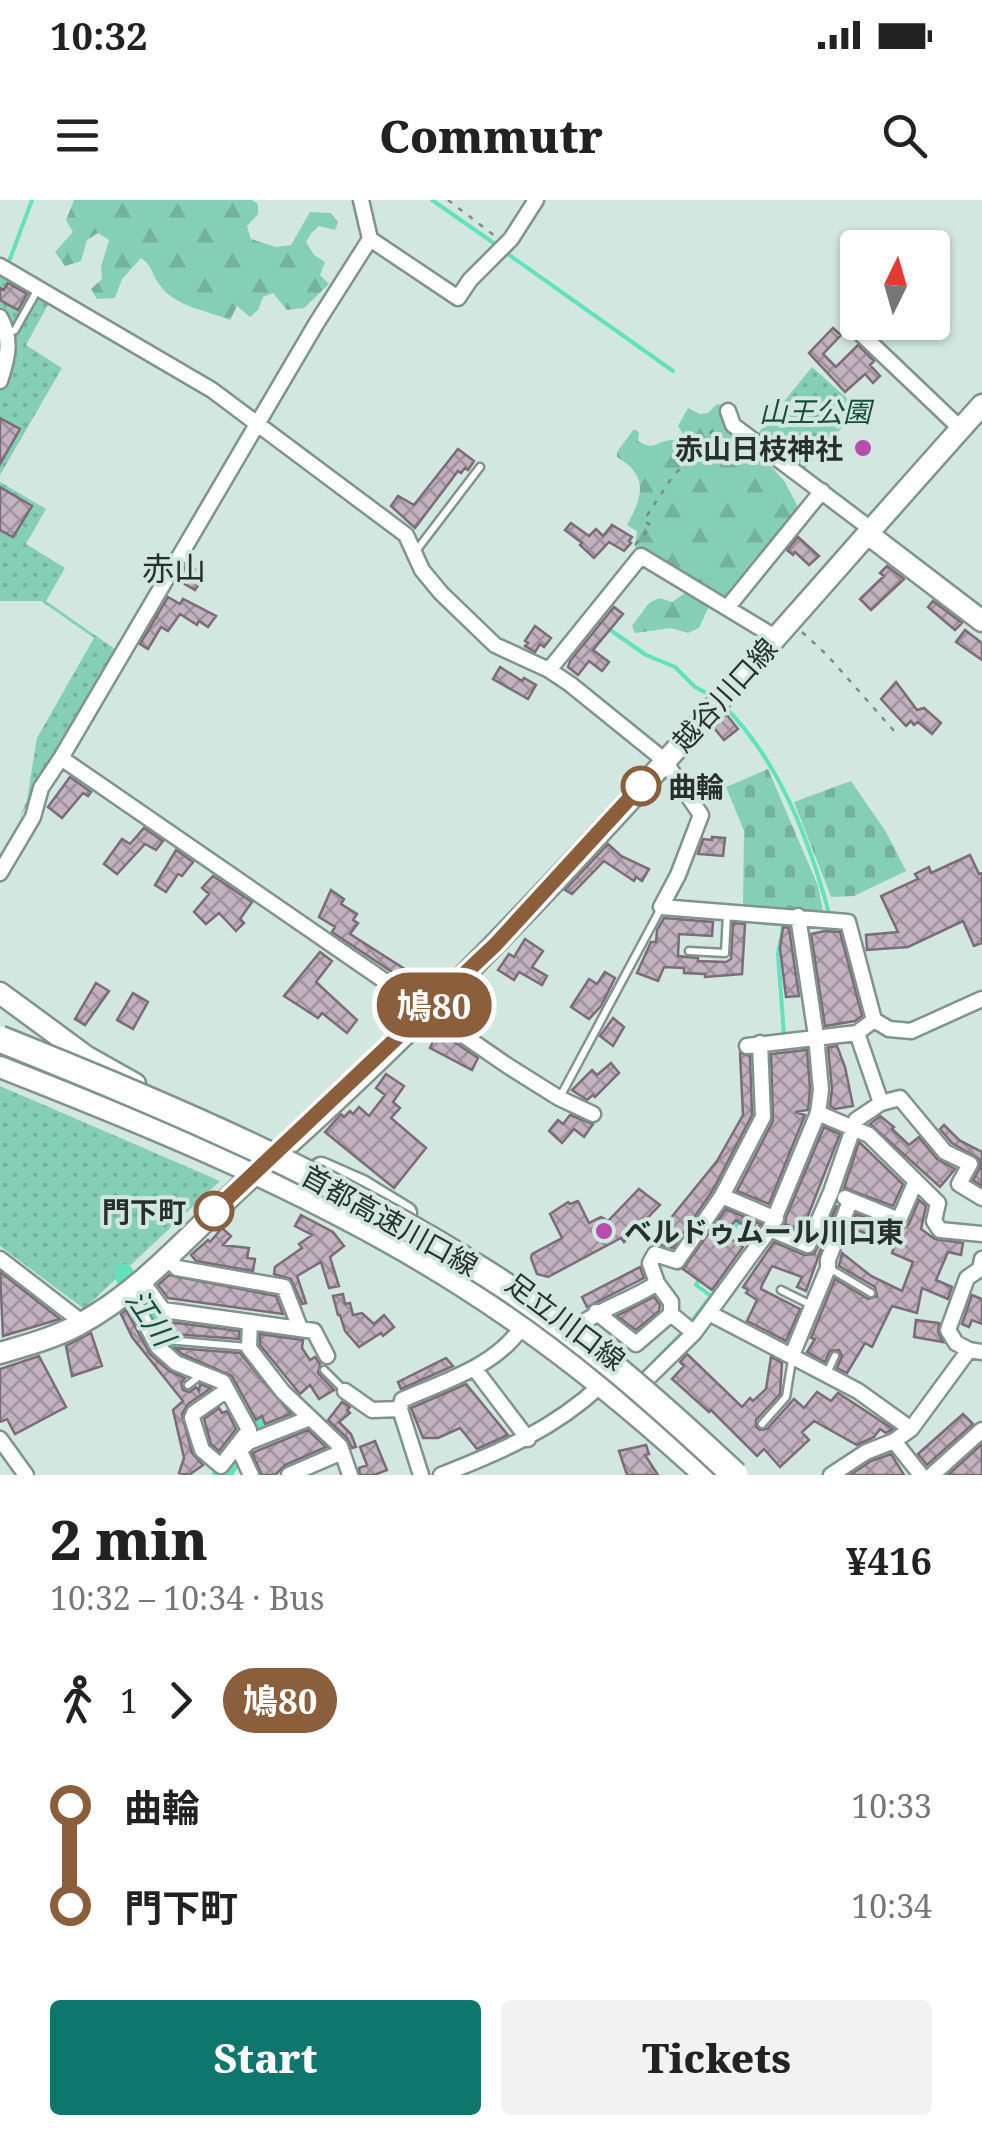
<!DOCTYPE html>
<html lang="en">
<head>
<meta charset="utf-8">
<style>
	:root { --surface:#fff; --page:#f2f2f2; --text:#222; --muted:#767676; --accent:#0f766e }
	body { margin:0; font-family:"Noto Serif","Noto Sans JP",serif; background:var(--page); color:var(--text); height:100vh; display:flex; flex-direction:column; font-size:38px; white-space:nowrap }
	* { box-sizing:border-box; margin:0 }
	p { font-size:32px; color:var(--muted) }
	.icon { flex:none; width:55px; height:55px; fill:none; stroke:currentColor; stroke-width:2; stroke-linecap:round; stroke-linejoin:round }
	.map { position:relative; height:1275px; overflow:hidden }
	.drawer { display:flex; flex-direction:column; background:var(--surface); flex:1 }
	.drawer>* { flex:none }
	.badge { padding:0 20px; border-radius:32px; font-size:35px; line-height:65px }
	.needle { width:65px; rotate:5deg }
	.buttons { position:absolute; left:840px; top:30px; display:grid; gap:20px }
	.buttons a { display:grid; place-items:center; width:110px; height:110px; border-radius:10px; background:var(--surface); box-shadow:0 2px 8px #0004; font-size:50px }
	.map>.badge { position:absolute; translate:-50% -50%; box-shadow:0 0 0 5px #fff }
	.legs { display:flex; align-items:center; gap:15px; height:110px; padding:0 50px; font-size:32px }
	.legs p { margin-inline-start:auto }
	.overview { display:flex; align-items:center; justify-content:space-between; height:170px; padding:0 50px }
	h1 { font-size:55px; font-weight:800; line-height:75px }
	.button { display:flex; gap:20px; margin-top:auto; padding:20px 50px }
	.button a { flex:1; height:115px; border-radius:10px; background:var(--accent); color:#fff; font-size:40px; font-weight:800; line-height:115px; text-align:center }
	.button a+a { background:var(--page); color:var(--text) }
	ul { padding:0 50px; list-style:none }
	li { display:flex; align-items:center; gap:35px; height:100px; font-size:38px }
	li i { display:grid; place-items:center; width:15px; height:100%; margin:0 12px; background:currentColor }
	li i::after { content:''; width:25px; height:25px; margin:-12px; border:8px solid; border-radius:50%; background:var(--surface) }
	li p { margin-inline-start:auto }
	li:first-child i { background:linear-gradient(#0000 50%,currentColor 0) }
	li:last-child i { background:linear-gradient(currentColor 50%,#0000 0) }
	.status { display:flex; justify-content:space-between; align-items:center; height:70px; padding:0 50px; background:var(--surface); direction:ltr }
	.status svg { height:28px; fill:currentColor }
	header { display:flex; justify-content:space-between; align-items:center; height:130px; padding:0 50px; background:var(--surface); font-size:45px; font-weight:800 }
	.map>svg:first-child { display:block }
	.forest { fill:url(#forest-firs) }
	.cemetery { fill:url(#cemetery-stones) }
	.park { fill:url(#park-dots) }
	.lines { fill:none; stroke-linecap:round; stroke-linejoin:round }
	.stream { stroke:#62e1bd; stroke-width:4 }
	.river { stroke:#62e1bd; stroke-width:20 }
	.building { fill:url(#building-cross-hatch); stroke:#7b6c78; stroke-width:2.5 }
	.lane-casing { stroke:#80948d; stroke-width:11 }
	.street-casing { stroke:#80948d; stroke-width:19 }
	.secondary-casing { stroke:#80948d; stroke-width:25 }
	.path { stroke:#7c8b85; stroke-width:2.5; stroke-dasharray:5 8; stroke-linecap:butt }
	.lane { stroke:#fff; stroke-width:6 }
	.street { stroke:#fff; stroke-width:14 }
	.secondary { stroke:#fff; stroke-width:20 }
	.highway-bridge-casing { stroke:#80948d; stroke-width:30; stroke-linecap:butt }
	.highway-bridge { stroke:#fff; stroke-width:25 }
	.line-1-casing { stroke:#fff; stroke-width:22 }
	.line-1 { stroke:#8b5e3c; stroke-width:15 }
	.poi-dot { fill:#b94dad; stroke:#d1e7df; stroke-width:4 }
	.stop-1-dot { fill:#fff; stroke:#8b5e3c; stroke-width:5 }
	.labels { text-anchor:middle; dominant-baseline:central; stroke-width:8; stroke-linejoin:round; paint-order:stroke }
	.park-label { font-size:28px; font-style:italic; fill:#184e3f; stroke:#d1e7df }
	.poi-label { font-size:28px; font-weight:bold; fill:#28302d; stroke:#d1e7df; text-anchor:end }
	.street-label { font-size:28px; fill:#28302d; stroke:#d1e7df }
	.stop-label { font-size:28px; font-weight:bold; fill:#28302d; stroke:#d1e7df; text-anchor:start }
	.water-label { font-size:30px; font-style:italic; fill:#194f40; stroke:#d1e7df }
	.quarter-label { font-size:32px; fill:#28302d; stroke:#d1e7df }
</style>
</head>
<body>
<div class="status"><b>10:32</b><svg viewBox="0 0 49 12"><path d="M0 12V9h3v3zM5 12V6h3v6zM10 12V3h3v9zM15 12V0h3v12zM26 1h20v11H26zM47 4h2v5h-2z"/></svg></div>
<header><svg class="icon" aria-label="menu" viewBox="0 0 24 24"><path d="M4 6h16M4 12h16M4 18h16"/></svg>Commutr<svg class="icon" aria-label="search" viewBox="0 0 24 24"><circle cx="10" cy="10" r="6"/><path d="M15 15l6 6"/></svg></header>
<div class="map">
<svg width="982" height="1275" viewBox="0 0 982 1275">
	<defs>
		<pattern id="forest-firs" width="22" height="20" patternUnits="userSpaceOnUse" patternTransform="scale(2.5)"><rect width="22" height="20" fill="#86cfb7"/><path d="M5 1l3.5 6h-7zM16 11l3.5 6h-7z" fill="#74b29e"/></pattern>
		<pattern id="cemetery-stones" width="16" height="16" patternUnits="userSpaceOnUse" patternTransform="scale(2.5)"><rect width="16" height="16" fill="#86cfb7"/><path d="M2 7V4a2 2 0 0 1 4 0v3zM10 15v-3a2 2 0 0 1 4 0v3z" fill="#74b29e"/></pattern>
		<pattern id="park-dots" width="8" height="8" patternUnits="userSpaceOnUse" patternTransform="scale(2.5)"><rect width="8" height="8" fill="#86cfb7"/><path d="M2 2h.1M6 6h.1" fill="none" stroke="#74b29e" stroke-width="1.8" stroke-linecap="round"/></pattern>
		<pattern id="building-cross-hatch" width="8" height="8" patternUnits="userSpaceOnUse" patternTransform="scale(2.5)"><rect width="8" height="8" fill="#c2b2bf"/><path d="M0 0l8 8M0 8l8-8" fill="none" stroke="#9e919c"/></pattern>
	</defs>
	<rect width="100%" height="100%" fill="#d1e7df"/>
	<path class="forest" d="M74 0H252L258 4V14L247 26 251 39 276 47 291 45 310 12 331 13 338 22 335 30 319 26 312 32 306 42 314 55 325 62 320 75 329 84 304 108 287 110 273 93 263 97 258 110 250 117 237 106 230 120C207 110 174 107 159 84 151 73 153 66 141 58L122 79 115 98 97 99 91 89 102 79 101 67 109 40 98 33 87 40 81 61 65 66 55 52 73 32 66 20Z
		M717 204 723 205 730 227 746 238 785 282 798 307 792 322 730 400 709 406 699 428 688 433 671 428 635 433 632 426 649 403 659 398 672 402 688 391 648 354 635 348 637 331 627 325C643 296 649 276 617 257V252L634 229 639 232 638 241C654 252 658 240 672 240 677 240 682 241 687 240L678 226 688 208 700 214 708 213Z"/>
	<path class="cemetery" d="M768 569 818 686 823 711 743 708 744 631 726 587Z
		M851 581 886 632 906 671 854 696 831 697 794 602Z"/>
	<path class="park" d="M0 72 50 101 26 145 62 168 0 275Z
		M812 167 859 209 802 271 755 237Z
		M0 282 46 309 26 344 65 368 46 401 119 452 19 619 27 600 37 538 94 438 41 401H0Z
		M0 886 220 981 84 1109 0 1046Z"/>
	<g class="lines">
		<path class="stream" d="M432 0 498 46
			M505 52 673 171
			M10 59 32 0
			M596 420 646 455 675 467 695 487 712 496
			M723 505C780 561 810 642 830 717
			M784 723 778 754 784 835
			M725 1041 740 1020
			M691 1122 711 1096 696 1085 700 1078
			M652 1164 685 1130"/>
		<path class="river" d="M124 1074C139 1102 154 1140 182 1159 226 1189 241 1156 264 1221L236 1249 222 1275"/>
	</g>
	<path class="building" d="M8 83 27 94 18 110 0 100V88L4 90Z
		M833 128 841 135 823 154 836 167 858 145 874 161 870 165 880 176 873 183 865 174 845 192 809 153Z
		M0 218 20 229 0 264Z
		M458 249 474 261 468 270 465 268 461 273 458 271 415 328 391 306 398 296 414 305Z
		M0 287 32 306 13 337 0 330Z
		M571 323 589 336 596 329 603 336 612 325 632 337 629 341 631 343 624 351 609 342 594 358 580 345 582 343 565 330Z
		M798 337 819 356 809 365 795 352 793 355 787 350Z
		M187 364 200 372 202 379 195 390 178 380Z
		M887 366 904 379 871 410 860 399 884 376 880 373Z
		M168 397 180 404 183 399 216 416 208 427 199 421 197 425 180 414 168 431 161 427 148 449 140 444Z
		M933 401 962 423 955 430 928 407Z
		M614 407 623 414 593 450 609 462 602 471 589 461 578 475 568 467 570 461Z
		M535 426 551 438 544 447 540 444 535 452 525 446 528 443 525 441Z
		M965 430 982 443V460L956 442Z
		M500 467 522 481 524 478 536 485 528 499 493 479Z
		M896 482 917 510 924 508 941 523 932 534 918 522 914 525 911 521 906 526 881 499Z
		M726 514 738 529 724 540 714 528Z
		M70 577 91 592 88 596 83 593 62 618 48 607Z
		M144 628 163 641 156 650 145 644 117 674 104 664 122 639 130 644Z
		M712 637 725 638 723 656 698 654 703 639 712 640Z
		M608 644 621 656 649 669 642 681 636 677 634 681 604 661 572 694 565 690Z
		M176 650 193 662 182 676 178 674 166 692 155 685Z
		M970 655 979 674 982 673V743L974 746 963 721 908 747 867 750 866 735 898 732 881 696 918 679 915 674 929 667 931 673Z
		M213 676 252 702 240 719 244 723 236 731 219 713 206 724 194 712 209 694 202 688Z
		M331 690 344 699 341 704 357 714 353 720 358 723 350 734 403 768 398 776 332 732 335 727 319 717Z
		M664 718 713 722 712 736 679 734 678 756 698 758V761L726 762 731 759 733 723 745 724 742 774 705 777V774L684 773V768L664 767 658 781 637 773 651 742H656L657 730Z
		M783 727 789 728 799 796 786 797 780 748Z
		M825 731 840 732 862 816 855 821 825 826 811 734Z
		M525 739 543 751 532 767 547 776 542 785 519 772 514 780 498 770 509 754 514 757Z
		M320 752 332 761 316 782 357 820 347 833 322 813 318 818 284 796Z
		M605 772 615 778 601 806 589 819 571 807 589 779 597 784Z
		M96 783 109 791 85 825 75 819Z
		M133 793 148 802 133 829 117 820Z
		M613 818 624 827 613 846 600 836Z
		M438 831 478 858 472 870 430 848Z
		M837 846 845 867 853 906 835 909 830 906 832 889 828 847Z
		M807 850 810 889 808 910 795 912 805 915 769 1004 737 991 773 921 771 854Z
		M740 853 750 856 752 915 713 990 673 1048 658 1044 653 1040 717 961 743 915Z
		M611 863 619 873 595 897 593 895 587 900 572 890 592 870 597 875Z
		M386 874 404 886 393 902 400 908 391 918 426 948 394 988 325 932 341 914 344 917 350 911 353 914 359 907 369 916 385 895 376 888Z
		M570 915 593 924 584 937 574 929 562 943 549 931 558 920 563 924Z
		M880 916 894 927 892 929 909 945 919 937 937 959 955 969 940 987 870 924Z
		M944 925 959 940 982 952V986L973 980 980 968 979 959 952 943 940 929Z
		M824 927 840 934 802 1031 785 1024 786 1017Z
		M859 942 903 984 893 1006 844 988Z
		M639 989 660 1005 624 1042 621 1038 548 1077 537 1074 531 1058 532 1054 562 1038 550 1014 568 1002 570 1004 578 1001 589 1023 601 1017 608 1021Z
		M919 1000 926 1006 921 1029 935 1039 963 1043 961 1055 948 1052 936 1080 952 1087 948 1099 922 1088 917 1113 892 1106 872 1147 865 1143 847 1173 837 1168 842 1156 839 1150 830 1151 825 1162 807 1152 815 1139 811 1138 835 1079 868 1099 877 1096 875 1087 839 1066 842 1053 871 1076 902 1091 913 1062 892 1053 895 1045 857 1030 856 1033 850 1030 856 1014 901 1030 909 1024Z
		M837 1005 806 1091 797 1087 802 1077 772 1066 762 1085 761 1089 800 1109 786 1141 747 1121 757 1100 746 1093 748 1090 743 1087 774 1042 804 1055 814 1054Z
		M726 1009 761 1024 754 1033 736 1020 724 1034 743 1047 712 1090 683 1069Z
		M301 1015 333 1032 344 1046 330 1057 339 1086 329 1088 321 1062 297 1076 306 1103 302 1104 291 1079 274 1074 275 1067 302 1048 299 1044 312 1035 295 1026Z
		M222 1028 231 1036 223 1045 249 1048 247 1058 255 1059 253 1071 196 1061 191 1055 208 1040 210 1042Z
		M640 1067 644 1078 587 1107 582 1097Z
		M0 1072 60 1119 3 1136Z
		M169 1075 276 1096 283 1114 168 1098 158 1085Z
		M343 1094 345 1104 350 1103 353 1115 362 1113 374 1124 384 1115 394 1127 383 1136 381 1133 359 1147 345 1131 340 1115H338L333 1096Z
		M972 1095 982 1099V1124L972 1120 969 1127 962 1124Z
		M654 1097 660 1105 659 1111 636 1130 617 1116Z
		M126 1110 150 1154 169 1171 185 1178 181 1183 183 1190 190 1192 196 1187 199 1191 200 1184 211 1188 188 1204 182 1214 192 1253 203 1265 189 1275 179 1273 184 1258 173 1210 183 1201 132 1137 121 1114Z
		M916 1120 939 1123 938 1132 943 1142 914 1137Z
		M162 1121 239 1131V1139L174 1134 161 1130Z
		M91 1133 102 1166 72 1176 66 1146Z
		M260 1134 303 1140 302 1148 310 1160 315 1157 320 1164 318 1173 334 1190 319 1199 310 1185 300 1194 260 1145Z
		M175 1148 240 1153 291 1214 265 1224 262 1216 256 1220 232 1176 182 1154Z
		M687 1154 742 1207 750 1198 753 1201 766 1189 771 1157 782 1163 780 1194 756 1220V1227L760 1230 767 1229 794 1199 804 1208 817 1192 831 1201 838 1193 893 1229 886 1233 880 1229 874 1237 857 1245 814 1221 802 1232 809 1240 780 1267 764 1249 757 1256 711 1210 709 1212 672 1179 684 1166 680 1162Z
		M39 1156 66 1207 15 1234 7 1219 0 1222V1169Z
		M446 1158 453 1166 401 1189 398 1182Z
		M466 1184 508 1235 477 1249 460 1228 438 1238H423L411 1208Z
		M342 1202 350 1207 347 1210 350 1213 339 1222 351 1234 356 1247 352 1248 347 1238 328 1220Z
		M219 1208 222 1213 227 1211 236 1229 219 1251 211 1244 204 1219Z
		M963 1214 973 1224 927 1265 918 1254Z
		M308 1230 326 1247 285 1265 275 1275H262L252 1253Z
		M375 1241 387 1270 374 1275H360L359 1268 367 1265 360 1247Z
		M982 1244V1275H948Z
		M646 1245 649 1254 645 1255 658 1275H627L619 1251Z
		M891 1254 904 1275H850L871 1261Z"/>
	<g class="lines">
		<g class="lane-casing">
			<path id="lane" d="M9 133 15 130 38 89
				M416 351 480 267
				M689 751 725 753 727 715
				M560 897 660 710
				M829 1068 871 1093
				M781 1090 811 1105
				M156 1139 247 1147
				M324 1170 344 1190
				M827 1173 835 1156
				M188 1185 202 1174
				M762 1224 786 1197 792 1160"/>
		</g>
		<g class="street-casing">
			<path id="street" d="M361 0 370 39 458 98 470 80 511 39 536 0
				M370 39 316 124 61 558 508 866 559 898 593 914
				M0 66 212 190 406 335 422 370 441 393 495 445 549 470 570 484 664 560 701 615 678 675 661 707 848 722 874 820 889 829 911 831 982 799
				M0 117C12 139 8 157 0 181
				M856 129 961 229
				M728 211 733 225 872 330
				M727 408 822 291
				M549 470 641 356 775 437
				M0 673 33 617 41 588 61 558
				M857 833 881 903 900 898 945 952 970 964 959 984 982 998
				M747 846 857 833 874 820
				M818 913 869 935 938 1003 934 1021 940 1030 982 1034
				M722 996 776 1019
				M845 998 899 1020 915 983
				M770 1029 808 1045 831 992 856 920 881 903
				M166 1056 177 1068 284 1087 300 1128
				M0 1059 83 1123
				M141 1080 163 1110 314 1131 327 1156
				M657 1083 650 1063 655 1054 677 1061 722 996 763 917 760 843
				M128 1091 158 1147 176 1163 223 1182 249 1230 221 1266 202 1250 192 1218 194 1213 227 1190
				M596 1112 636 1144 671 1114
				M709 1113 858 1191 911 1229
				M250 1122 249 1148 283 1192 340 1246 350 1275
				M578 1126C603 1107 632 1100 657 1083L671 1102V1114L694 1133
				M969 1150 956 1143 948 1130 967 1078 980 1069 982 1059
				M792 1155 828 1068V1060L850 1001
				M474 1168 528 1239
				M645 1181 694 1133 770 1029 818 913 821 890 816 836 798 716
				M345 1191 372 1210 400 1209
				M0 1239 26 1275
				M237 1245 251 1275
				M240 1250 249 1242 310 1218
				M289 1275 342 1252
				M421 1275 400 1209 402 1200C442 1182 495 1167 521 1128
				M441 1275C500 1252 554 1229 601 1185
				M831 1275 866 1252 894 1241
				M921 1275 894 1241 911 1229 969 1150 982 1152
				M932 1275 982 1230"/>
		</g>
		<g class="secondary-casing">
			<path id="secondary" d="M868 334 982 421
				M0 793 87 857 135 884
				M0 867C156 928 317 994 459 1084 546 1139 628 1205 704 1275
				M321 968 362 986 406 1013
				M0 1153C27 1145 54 1138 78 1125 146 1089 199 1023 256 973 521 740 747 467 982 205"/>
		</g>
		<path class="path" d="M448 0 495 36
			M635 345 651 326 644 320 671 279 718 224
			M802 432 827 455 895 532"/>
		<use href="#lane" class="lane"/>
		<use href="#street" class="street"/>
		<use href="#secondary" class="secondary"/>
		<g class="highway-bridge-casing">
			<path id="highway-bridge" d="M0 839C168 906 334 977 487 1074 577 1131 657 1202 735 1275"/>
		</g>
		<use href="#highway-bridge" class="highway-bridge"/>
	</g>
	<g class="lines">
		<g class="line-1-casing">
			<path id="line-1" d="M214 1011 496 744 641 586"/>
		</g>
		<use href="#line-1" class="line-1"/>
	</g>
	<g class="poi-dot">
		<circle cx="863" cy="248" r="10"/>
		<circle cx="604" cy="1031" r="10"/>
	</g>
	<g class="stop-1-dot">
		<circle cx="641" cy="586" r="18"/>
		<circle cx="214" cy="1011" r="18"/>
	</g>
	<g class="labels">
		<g class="park-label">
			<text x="815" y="211">山王公園</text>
		</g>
		<g class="poi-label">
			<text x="843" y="248">赤山日枝神社</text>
			<text x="624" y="1031" text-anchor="start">ベルドゥムール川口東</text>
		</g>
		<g class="street-label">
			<text transform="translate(724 494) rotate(-48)">越谷川口線</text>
			<text transform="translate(390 1020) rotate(29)">首都高速川口線</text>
			<text transform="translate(566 1121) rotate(37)">足立川口線</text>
		</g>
		<g class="stop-label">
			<text x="668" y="586">曲輪</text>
			<text x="186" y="1011" text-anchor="end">門下町</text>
		</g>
		<g class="water-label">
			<text transform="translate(151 1117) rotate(56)">江川</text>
		</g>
		<g class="quarter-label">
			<text x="174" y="367">赤山</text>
		</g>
	</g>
</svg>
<div class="buttons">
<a><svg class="needle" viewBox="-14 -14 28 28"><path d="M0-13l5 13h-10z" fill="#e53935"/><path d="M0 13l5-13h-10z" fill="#767676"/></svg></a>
</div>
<b class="badge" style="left:434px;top:805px;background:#8b5e3c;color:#fff">鳩80</b>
</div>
<section class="drawer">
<div class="overview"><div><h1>2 min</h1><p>10:32 – 10:34 · Bus</p></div><b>¥416</b></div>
<div class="legs"><svg class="icon" aria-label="walk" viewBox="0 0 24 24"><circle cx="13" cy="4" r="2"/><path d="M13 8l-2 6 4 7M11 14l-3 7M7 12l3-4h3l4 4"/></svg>1<svg class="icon" aria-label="forward" viewBox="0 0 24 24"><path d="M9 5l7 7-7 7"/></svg><b class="badge" style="background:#8b5e3c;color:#fff">鳩80</b></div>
<ul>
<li><i style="color:#8b5e3c"></i><b>曲輪</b><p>10:33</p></li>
<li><i style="color:#8b5e3c"></i><b>門下町</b><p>10:34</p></li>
</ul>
<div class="button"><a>Start</a><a>Tickets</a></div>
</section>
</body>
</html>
